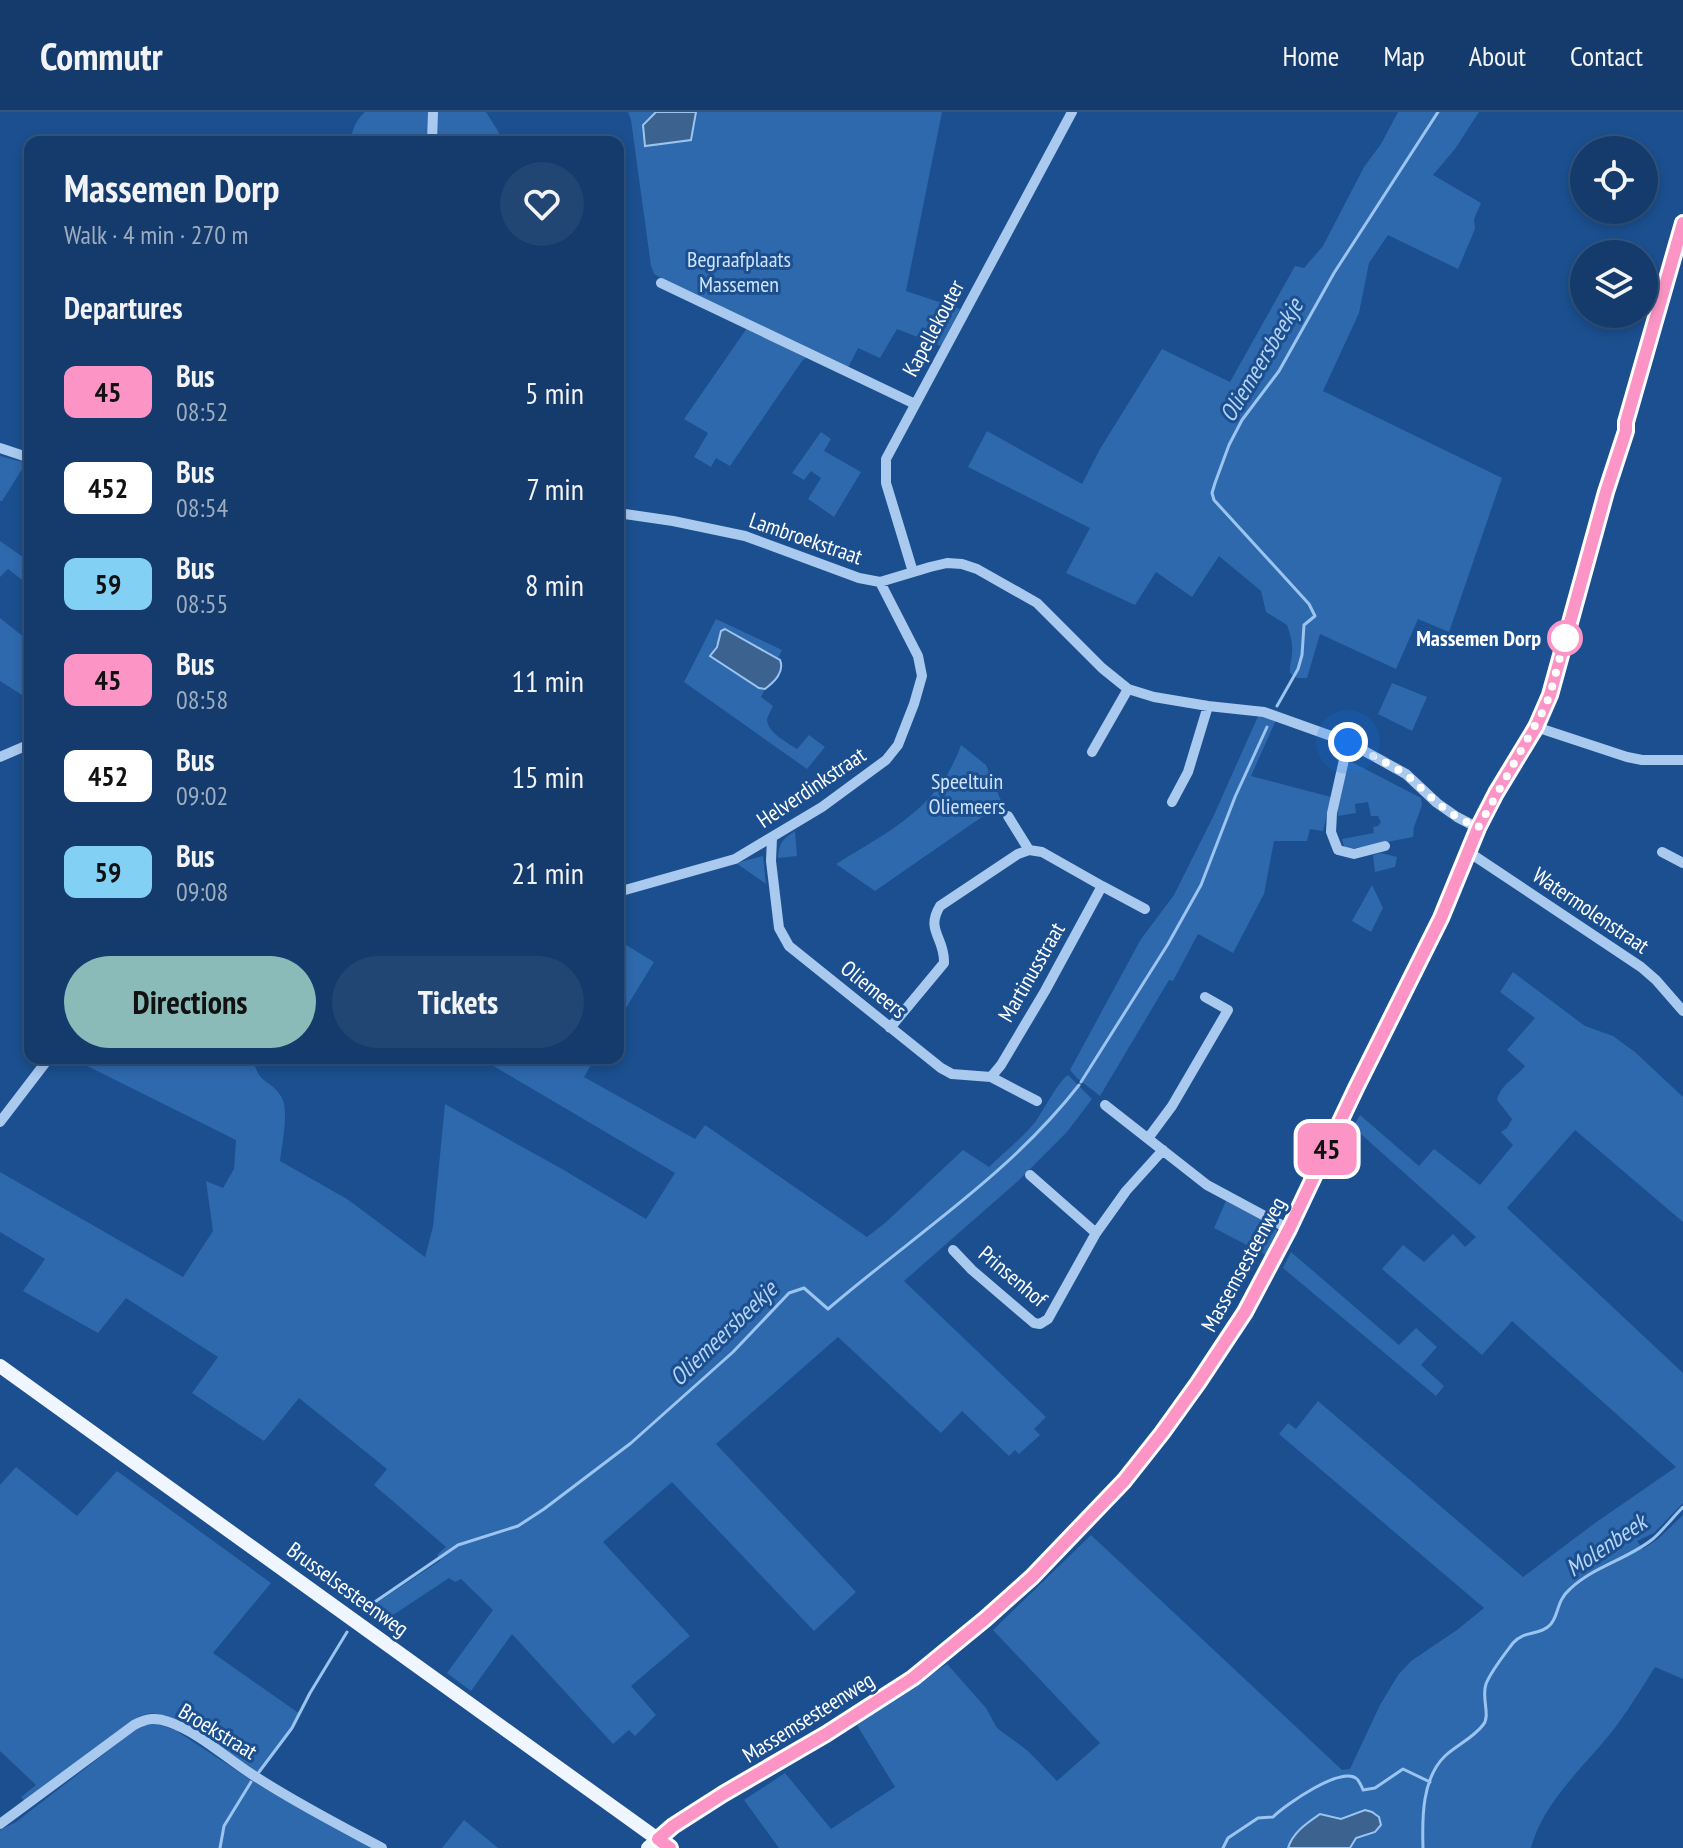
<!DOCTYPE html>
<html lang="en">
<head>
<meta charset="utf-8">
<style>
	:root { --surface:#143b6b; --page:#214673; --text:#f1f3f6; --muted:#9dadc1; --line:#33557e; --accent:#8bbbb9 }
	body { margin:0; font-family:"PT Sans Narrow",sans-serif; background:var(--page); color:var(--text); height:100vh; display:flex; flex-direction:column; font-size:30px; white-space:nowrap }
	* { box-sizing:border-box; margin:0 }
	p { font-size:26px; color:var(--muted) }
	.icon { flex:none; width:44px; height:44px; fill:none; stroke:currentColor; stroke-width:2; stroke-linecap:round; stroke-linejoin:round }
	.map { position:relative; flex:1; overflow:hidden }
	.panel { position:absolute; left:24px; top:24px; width:600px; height:928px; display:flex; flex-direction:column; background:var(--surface); border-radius:16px; box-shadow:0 4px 12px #0003,0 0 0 2px var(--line) }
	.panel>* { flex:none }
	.badge { padding:0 16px; border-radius:12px; font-size:28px; line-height:52px }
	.tools { position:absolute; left:1570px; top:24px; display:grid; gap:16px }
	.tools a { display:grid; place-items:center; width:88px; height:88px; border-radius:50%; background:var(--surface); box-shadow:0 4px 12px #0003,0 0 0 2px var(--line); font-size:40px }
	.you { position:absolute; width:40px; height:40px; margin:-20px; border:6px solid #fff; border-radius:50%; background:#1a73e8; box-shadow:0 0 0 12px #1a73e833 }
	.map>.badge { position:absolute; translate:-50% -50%; box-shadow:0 0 0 4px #fff }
	h2 { padding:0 40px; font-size:30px; line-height:72px }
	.round { display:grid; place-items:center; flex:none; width:84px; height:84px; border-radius:42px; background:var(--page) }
	.overview { display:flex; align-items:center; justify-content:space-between; height:136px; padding:0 40px }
	h1 { font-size:38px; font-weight:800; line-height:60px }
	.primary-button { display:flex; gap:16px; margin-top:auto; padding:16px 40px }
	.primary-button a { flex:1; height:92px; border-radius:48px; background:var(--accent); color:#111; font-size:32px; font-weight:800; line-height:92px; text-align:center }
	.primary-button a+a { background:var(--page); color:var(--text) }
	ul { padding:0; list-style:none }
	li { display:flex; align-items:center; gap:24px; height:96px; padding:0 40px }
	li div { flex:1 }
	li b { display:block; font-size:30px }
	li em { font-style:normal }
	li .badge { min-width:88px; font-weight:700; text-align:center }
	header { display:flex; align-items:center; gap:48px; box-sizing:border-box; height:112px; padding:0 40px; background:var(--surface); border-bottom:2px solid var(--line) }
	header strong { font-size:38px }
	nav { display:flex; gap:44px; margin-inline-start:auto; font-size:28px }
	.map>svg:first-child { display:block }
	.green { fill:#2e69ad }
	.water { fill:#3c6290; stroke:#9cc4f0; stroke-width:2 }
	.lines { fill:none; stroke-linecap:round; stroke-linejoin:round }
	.stream { stroke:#9cc4f0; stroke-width:3 }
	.minor { stroke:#a9c9ee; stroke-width:10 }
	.major { stroke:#f0f6ff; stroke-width:14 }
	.line-casing { stroke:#fff; stroke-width:18 }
	.line { stroke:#fc95c5; stroke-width:12 }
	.walk { stroke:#fff; stroke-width:8; stroke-dasharray:0 14.4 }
	.stop-dot { fill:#fff; stroke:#fc95c5; stroke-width:4 }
	.labels { text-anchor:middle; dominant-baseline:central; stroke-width:6; stroke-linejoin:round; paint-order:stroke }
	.park-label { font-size:22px; fill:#cfe3fa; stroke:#1b4f8f }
	.street-label { font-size:22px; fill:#fff; stroke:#1b4f8f }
	.stop-label { font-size:22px; font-weight:bold; fill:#fff; stroke:#1b4f8f; text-anchor:end }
	.water-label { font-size:24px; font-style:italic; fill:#b5d3f5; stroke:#1b4f8f }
</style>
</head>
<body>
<header>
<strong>Commutr</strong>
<nav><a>Home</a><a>Map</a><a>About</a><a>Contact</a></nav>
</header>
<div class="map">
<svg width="1683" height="1736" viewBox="0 0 1683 1736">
	<rect width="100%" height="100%" fill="#1b4f8f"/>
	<path class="green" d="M365 0H429L428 30H350C353 17 355 9 365 0Z
		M437 0H486L498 19 502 30H437Z
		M628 0H656L643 13 691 28 696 0H942L906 179 960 197 941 234 897 217 880 246 858 236 848 256 675 174 654 162 651 154 631 8Z
		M1398 0H1479L1455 37 1433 63 1481 91 1474 107 1475 117 1458 157 1388 123 1369 151 1359 201 1323 279 1502 366 1449 520 1418 507 1396 557 1320 522 1307 566H1297L1290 561C1289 553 1292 548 1292 541 1293 531 1290 522 1287 513L1266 500 1261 479 1219 444 1192 485 1156 460 1135 493 1066 461 1090 416 968 355 987 319 1082 372 1100 337 1162 237 1230 270 1295 154 1304 156 1323 134 1364 55 1381 32Z
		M747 216 806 246 802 249 730 354 716 346 711 355 694 345 708 321 684 307Z
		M821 320 831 327 824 339 861 360 834 405 808 387 821 366 811 359 804 368 792 361Z
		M0 344 26 351 2 389H0Z
		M0 429 30 450V474L8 457 0 465Z
		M0 506 30 530V588L0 569Z
		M716 507 782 538 778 546 725 517 710 544 759 576 765 577 761 585 773 594C772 597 767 605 767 608 768 621 788 631 797 637L809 623 825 635 807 657 684 570Z
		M1392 571 1427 585 1412 619 1378 602Z
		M1259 602 1276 608 1251 664 1331 685 1323 719 1310 717 1307 729H1274L1264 782 1233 841 1198 822 1173 869 1169 868 1100 984 1077 966 1070 958 1141 827 1174 783 1214 703Z
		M961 633 986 653 1002 691 875 779 836 752C871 730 911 710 937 677 948 664 955 649 961 633Z
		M1346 647 1421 686 1422 693 1413 718 1414 719 1413 725 1345 738 1342 727 1374 721 1373 715 1378 714 1381 710 1378 704H1371L1368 690 1355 692 1356 701 1338 704 1337 689Z
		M795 719 797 744 778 746C778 733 783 726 795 719Z
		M1381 741 1397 745 1395 755 1375 760 1373 743Z
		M763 744 766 772 736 751Z
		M1372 773 1383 796 1371 820 1352 809Z
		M618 828 654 850 618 909Z
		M1513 860 1585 914 1613 924 1635 940 1683 985V1110L1575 1018 1507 1096 1683 1261V1391L1654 1421 1637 1429 1643 1437 1658 1427 1683 1403V1567L1655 1555C1643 1574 1631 1594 1617 1613 1588 1652 1544 1687 1531 1736H779L744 1688 785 1661 831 1717 895 1675 857 1613 947 1552 986 1596 997 1616 1028 1639 1057 1669 1100 1631 993 1518 1091 1423 1342 1658 1350 1657 1380 1593 1398 1563 1411 1549 1457 1518 1484 1496 1279 1322 1288 1311 1296 1317 1318 1289 1523 1465 1595 1411 1676 1355 1512 1209 1482 1243 1382 1157 1403 1133 1424 1150 1453 1122 1465 1135 1476 1125 1353 1015 1360 1003 1419 1054 1434 1037 1480 1073 1513 1033 1501 1020 1507 1016 1512 1007 1497 988C1501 972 1515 967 1525 954L1507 938 1535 906 1500 880Z
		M71 946H253C258 974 272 967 282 986 289 999 282 1033 280 1049L347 1087 425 1145 433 1115 445 992 562 1057 646 1107 675 1061 480 946H595L584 965 695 1027 705 1013 867 1125 885 1111 963 1038 989 1055C1001 1043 1032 1018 1039 1004 1045 995 1059 969 1068 963L1092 987 1067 1020 1018 1069 904 1169 1046 1305 1034 1317 1040 1323 1019 1342 1015 1338 1009 1344 962 1299 941 1321 838 1225 716 1332 856 1480 814 1519 672 1370 603 1430 690 1524 631 1574 656 1603 635 1624 629 1618 613 1632 512 1522 471 1579 447 1561 493 1498 461 1467 455 1470 449 1466 381 1511 364 1499 441 1448 437 1443 446 1435 374 1373 387 1357 299 1286 264 1329 192 1281 218 1245 126 1186 98 1221 23 1179 45 1147 0 1120V1060L183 1165 213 1119 206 1069 223 1076 234 1057 236 1028Z
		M1226 1089 1269 1111 1277 1118V1124L1266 1143 1214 1116Z
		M1291 1140 1399 1233 1416 1216 1437 1235 1421 1253 1444 1274 1436 1284 1283 1156Z
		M16 1355 77 1404 117 1359 271 1471 213 1541 300 1602 259 1661 172 1606 152 1601 140 1604 26 1690 21 1685 36 1673 0 1639V1373Z
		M154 1611 175 1618 262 1675 371 1736H0V1718L16 1710 135 1618 143 1613Z
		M464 1708 498 1736H442Z"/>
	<path class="water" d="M656 0H696L691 28 645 34 643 13Z
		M725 517 780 548C785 560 774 570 765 577L759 576 710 544 717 535 721 519Z
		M1365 1698 1372 1700 1379 1705 1381 1713 1375 1720 1356 1726 1350 1736H1288C1293 1720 1307 1711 1320 1702L1341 1707Z"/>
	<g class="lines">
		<path class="stream" d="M1277 594 1298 557 1302 543 1304 513 1315 504 1309 492 1214 388 1212 381 1215 371 1229 333 1242 308 1279 259 1334 161 1438 0
			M1081 970 1168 832 1201 773 1235 685 1267 615
			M363 1498 458 1433 518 1414 544 1397 631 1331 733 1240 789 1181 804 1176 828 1197C913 1124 1009 1063 1079 973
			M259 1660 292 1616 310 1581 347 1520
			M220 1736 224 1714 251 1670
			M1223 1736 1228 1726 1258 1706 1273 1705C1285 1693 1342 1653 1357 1667 1358 1667 1363 1677 1363 1678L1375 1676 1403 1657 1430 1670
			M1423 1736C1422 1706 1422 1666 1445 1644 1457 1633 1473 1626 1483 1613 1491 1604 1481 1585 1486 1572 1491 1559 1504 1543 1513 1531 1524 1518 1540 1524 1550 1513 1559 1504 1556 1489 1570 1477 1594 1454 1629 1447 1654 1426 1664 1417 1673 1405 1683 1395"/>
		<path class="minor" d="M432 30 433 0
			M661 171 915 292
			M0 336 30 346
			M618 401 673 409 745 424 859 466 880 470 930 455 947 451 962 452 977 457 1037 491 1102 556 1128 577 1154 585 1208 594 1264 600 1348 630 1406 662 1437 691 1457 705 1478 716
			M913 460 886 371V347L1072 0
			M1536 615 1627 645 1642 648H1683
			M1348 630 1332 701 1331 720 1338 738 1354 742 1385 734
			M1092 640 1128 577
			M0 645 30 632
			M1172 690 1188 660 1208 594
			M1008 704 1029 738
			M772 726 771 749 779 816 789 834 941 956 952 962 991 965 1037 989
			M1467 739 1641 855 1656 868 1683 899
			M1662 740 1683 751
			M1102 774 1145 797
			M618 780 735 747 822 695 886 648 898 633 914 592 922 564 918 544 880 470
			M890 916 944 851C945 825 925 819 940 794L1018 742 1029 738 1042 740 1102 774 1045 879 1001 953 991 965
			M1105 993 1207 1073 1289 1117
			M0 1010 49 946
			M1149 1025 1172 994 1228 898 1205 885
			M1030 1063 1096 1121
			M953 1138 972 1158 1034 1211 1040 1212 1048 1207 1096 1121 1126 1079 1163 1038
			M0 1712 134 1613C147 1606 156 1605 169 1610 200 1621 226 1646 253 1663 294 1690 339 1713 382 1736"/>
		<path class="major" d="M0 1254 670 1736
			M648 1736 673 1714 723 1682 826 1622 913 1566 985 1507 1032 1465 1124 1369 1162 1321 1198 1271 1245 1200 1289 1117 1356 976 1441 806 1478 716 1543 599 1550 583 1614 351C1622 340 1626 324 1626 310L1683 111"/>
	</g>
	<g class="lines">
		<g class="line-casing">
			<path id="line" d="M670 1736 658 1727 673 1714 723 1682 826 1622 913 1566 985 1507 1032 1465 1124 1369 1162 1321 1198 1271 1245 1200 1289 1117 1356 976 1441 806 1478 716 1496 681 1536 615 1550 583 1606 380 1626 319V310L1683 111"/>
		</g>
		<use href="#line" class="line"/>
		<path class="walk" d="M1348 630 1406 662 1437 691 1457 705 1478 716 1543 599 1550 583 1565 526"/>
	</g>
	<circle class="stop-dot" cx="1565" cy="526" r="16"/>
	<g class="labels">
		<g class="park-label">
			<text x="739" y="147">Begraafplaats<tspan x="739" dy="25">Massemen</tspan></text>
			<text x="967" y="669">Speeltuin<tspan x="967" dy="25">Oliemeers</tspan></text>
		</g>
		<g class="street-label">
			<text transform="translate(933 216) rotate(-62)">Kapellekouter</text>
			<text transform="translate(806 426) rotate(19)">Lambroekstraat</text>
			<text transform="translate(811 675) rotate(-34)">Helverdinkstraat</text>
			<text transform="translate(1591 798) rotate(34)">Watermolenstraat</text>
			<text transform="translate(1031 860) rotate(-60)">Martinusstraat</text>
			<text transform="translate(874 877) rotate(39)">Oliemeers</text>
			<text transform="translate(1243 1152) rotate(-61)">Massemsesteenweg</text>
			<text transform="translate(1013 1164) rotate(40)">Prinsenhof</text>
			<text transform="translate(348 1477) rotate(36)">Brusselsesteenweg</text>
			<text transform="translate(808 1605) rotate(-32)">Massemsesteenweg</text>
			<text transform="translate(218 1619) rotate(31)">Broekstraat</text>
		</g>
		<g class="stop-label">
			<text x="1541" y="526">Massemen Dorp</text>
		</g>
		<g class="water-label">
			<text transform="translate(1261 248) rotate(-59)">Oliemeersbeekje</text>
			<text transform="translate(723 1221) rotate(-44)">Oliemeersbeekje</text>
			<text transform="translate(1606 1433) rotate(-34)">Molenbeek</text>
		</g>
	</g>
</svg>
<div class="tools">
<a><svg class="icon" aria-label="locate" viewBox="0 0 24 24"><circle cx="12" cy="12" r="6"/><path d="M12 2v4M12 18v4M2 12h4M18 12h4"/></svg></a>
<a><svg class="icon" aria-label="layers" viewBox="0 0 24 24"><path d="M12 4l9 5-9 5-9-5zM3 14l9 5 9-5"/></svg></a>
</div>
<div class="you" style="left:1348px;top:630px"></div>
<b class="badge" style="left:1327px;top:1037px;background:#fc95c5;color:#111">45</b>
<section class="panel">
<div class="overview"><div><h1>Massemen Dorp</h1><p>Walk · 4 min · 270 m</p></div><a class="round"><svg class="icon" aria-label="heart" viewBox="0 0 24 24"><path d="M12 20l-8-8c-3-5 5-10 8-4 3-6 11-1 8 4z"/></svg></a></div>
<h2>Departures</h2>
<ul>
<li><span class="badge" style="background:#fc95c5;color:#111">45</span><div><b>Bus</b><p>08:52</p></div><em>5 min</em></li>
<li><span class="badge" style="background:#fff;color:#111">452</span><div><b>Bus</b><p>08:54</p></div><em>7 min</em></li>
<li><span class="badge" style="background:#83d0f5;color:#111">59</span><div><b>Bus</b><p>08:55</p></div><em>8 min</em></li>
<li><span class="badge" style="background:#fc95c5;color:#111">45</span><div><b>Bus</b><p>08:58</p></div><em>11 min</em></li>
<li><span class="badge" style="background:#fff;color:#111">452</span><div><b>Bus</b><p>09:02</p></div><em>15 min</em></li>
<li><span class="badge" style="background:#83d0f5;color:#111">59</span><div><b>Bus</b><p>09:08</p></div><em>21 min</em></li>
</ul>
<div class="primary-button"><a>Directions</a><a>Tickets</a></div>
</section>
</div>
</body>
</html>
